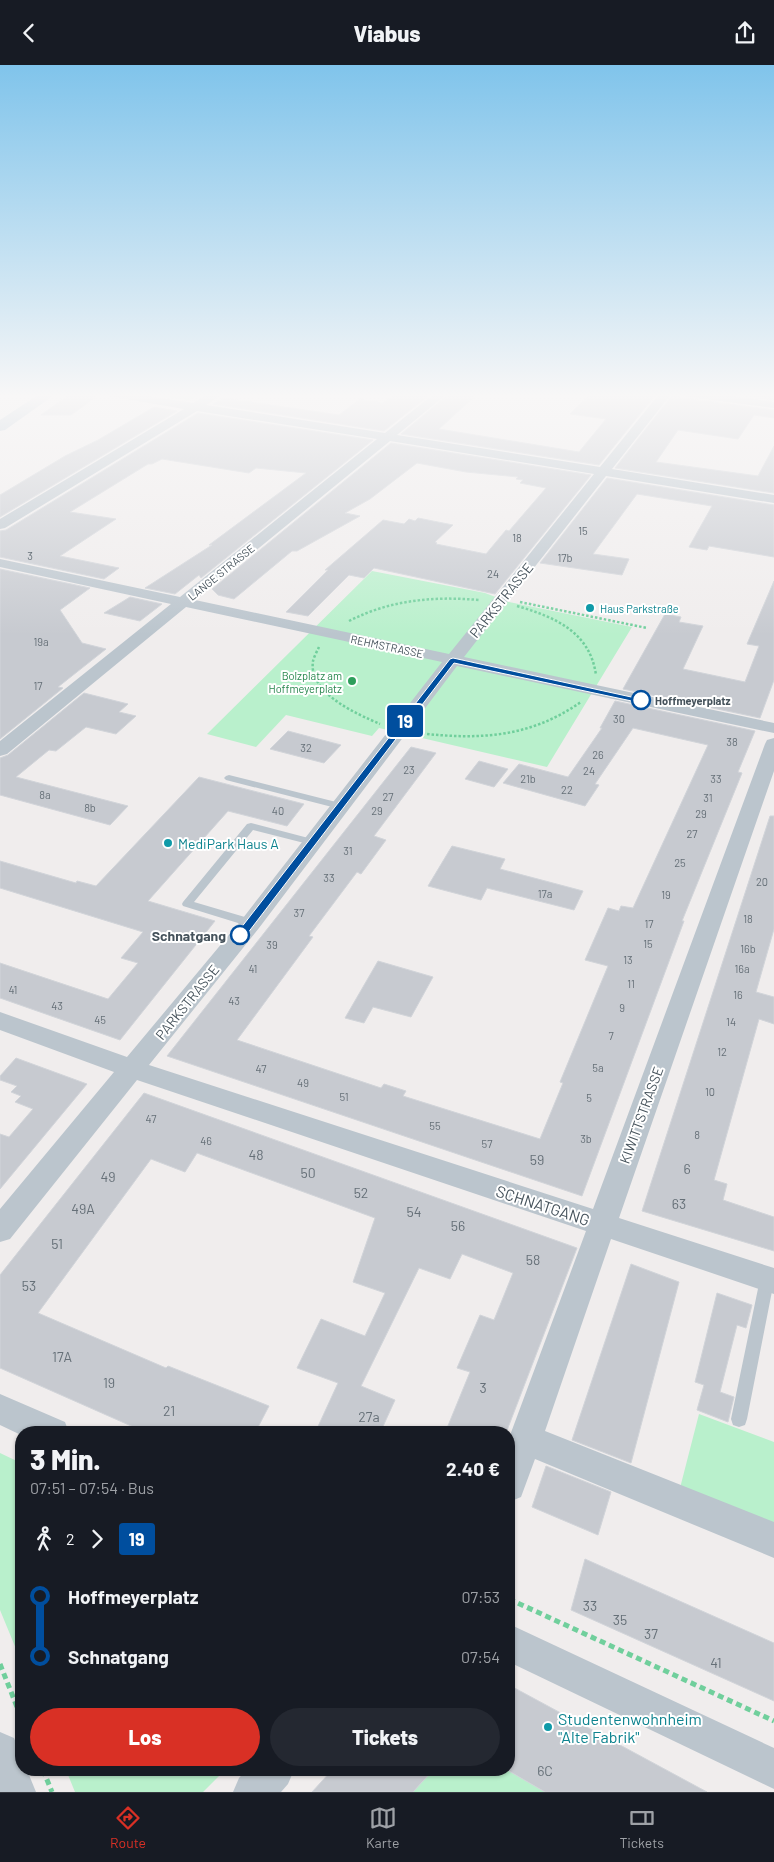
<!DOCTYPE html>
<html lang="de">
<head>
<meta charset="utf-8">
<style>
	:root { --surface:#171b24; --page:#242831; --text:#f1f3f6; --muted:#9ea1a6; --line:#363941; --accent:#d93025 }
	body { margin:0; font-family:Barlow,sans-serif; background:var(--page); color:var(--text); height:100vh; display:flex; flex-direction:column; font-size:19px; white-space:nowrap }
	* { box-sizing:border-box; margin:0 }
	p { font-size:16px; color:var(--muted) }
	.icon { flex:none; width:28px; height:28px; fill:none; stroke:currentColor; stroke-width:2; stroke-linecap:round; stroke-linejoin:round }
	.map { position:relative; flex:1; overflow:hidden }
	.side { position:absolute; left:15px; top:1361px; width:500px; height:350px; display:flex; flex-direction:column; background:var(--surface); border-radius:20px; box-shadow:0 1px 4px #0004 }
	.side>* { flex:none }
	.badge { padding:0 10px; border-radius:4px; font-size:18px; line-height:32px }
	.map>.badge { position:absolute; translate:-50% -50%; box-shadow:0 0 0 2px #fff }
	.legs { display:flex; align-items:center; gap:8px; height:55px; padding:0 15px; font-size:16px }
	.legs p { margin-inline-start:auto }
	.overview { display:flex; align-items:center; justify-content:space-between; height:85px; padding:0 15px }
	h1 { font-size:28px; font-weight:800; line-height:38px }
	.button { display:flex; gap:10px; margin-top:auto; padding:10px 15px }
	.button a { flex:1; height:58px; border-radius:30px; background:var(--accent); color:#fff; font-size:20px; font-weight:800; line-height:58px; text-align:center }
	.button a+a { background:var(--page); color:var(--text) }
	ul { padding:0 15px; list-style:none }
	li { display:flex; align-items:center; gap:18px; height:60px; font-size:19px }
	li i { display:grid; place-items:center; width:8px; height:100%; margin:0 6px; background:currentColor }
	li i::after { content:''; width:12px; height:12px; margin:-6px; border:4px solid; border-radius:50%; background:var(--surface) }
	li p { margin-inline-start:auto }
	li:first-child i { background:linear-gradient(#0000 50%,currentColor 0) }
	li:last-child i { background:linear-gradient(currentColor 50%,#0000 0) }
	header { display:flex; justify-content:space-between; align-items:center; height:65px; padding:0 15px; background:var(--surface); font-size:22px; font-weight:800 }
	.menu { display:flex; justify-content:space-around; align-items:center; height:70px; border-top:1px solid var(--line); background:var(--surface); font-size:14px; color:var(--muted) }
	.menu a { display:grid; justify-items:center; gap:2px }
	.menu .on { color:var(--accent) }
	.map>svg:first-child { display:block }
	.green { fill:#b9f0cc }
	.building { fill:#c7cad0; stroke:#d1d4d9 }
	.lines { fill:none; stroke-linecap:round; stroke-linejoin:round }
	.path-far1 { stroke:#70cf9c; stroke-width:2.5; stroke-dasharray:2.5 2; stroke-linecap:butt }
	.path { stroke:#70cf9c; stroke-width:5; stroke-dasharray:6 4; stroke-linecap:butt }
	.lane { fill:#bbc5cd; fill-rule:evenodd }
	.street { fill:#bbc5cd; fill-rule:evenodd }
	.primary { fill:#abbece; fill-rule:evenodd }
	.line-1 { fill:#004e9e; stroke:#fff }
	.culture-dot { fill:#0f9aa8; stroke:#fff; stroke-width:2 }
	.leisure-dot { fill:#2e9e5b; stroke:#fff; stroke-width:2 }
	.stop-1-dot { fill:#fff; stroke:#004e9e; stroke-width:2.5 }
	.labels { text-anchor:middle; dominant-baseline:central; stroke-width:4; stroke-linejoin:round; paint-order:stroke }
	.number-label { font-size:11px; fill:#667078 }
	.far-street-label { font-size:11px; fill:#45525b; stroke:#fff }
	.far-culture-label { font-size:11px; fill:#0d838f; stroke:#fff; text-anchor:start }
	.far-leisure-label { font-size:11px; fill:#27864d; stroke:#fff; text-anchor:end }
	.far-stop-label { font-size:11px; font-weight:bold; fill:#45525b; stroke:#fff; text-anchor:start }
	.street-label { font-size:14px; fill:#45525b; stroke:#fff }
	.culture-label { font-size:14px; fill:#0d838f; stroke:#fff; text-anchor:start }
	.stop-label { font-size:14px; font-weight:bold; fill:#45525b; stroke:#fff; text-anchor:end }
	.near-number-label { font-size:14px; fill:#667078 }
	.near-street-label { font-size:16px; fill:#45525b; stroke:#fff }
	.near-culture-label { font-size:16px; fill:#0d838f; stroke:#fff; text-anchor:start }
</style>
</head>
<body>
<header><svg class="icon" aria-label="back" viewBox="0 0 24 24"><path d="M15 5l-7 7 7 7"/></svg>Viabus<svg class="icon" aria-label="share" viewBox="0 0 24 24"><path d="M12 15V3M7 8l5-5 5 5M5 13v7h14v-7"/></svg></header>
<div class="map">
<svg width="774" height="1727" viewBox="0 0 774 1727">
	<rect width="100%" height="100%" fill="#f0eded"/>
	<path class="green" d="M136 328H205L189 335Z
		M372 506 485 528 509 537 632 562 547 702 379 663 372 671 286 650 256 682 207 669Z
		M699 1349 774 1377V1461L680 1423Z
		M0 1388 21 1398V1596L0 1545Z
		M66 1705H225L203 1727H75Z
		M433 1705H507L545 1727H413Z"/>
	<path class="building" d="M71 328 100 329 71 350H41Z
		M394 328H432L384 366 213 339 224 333 339 350 360 334 383 338Z
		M450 328H478L439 364 579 387 606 354 570 349 591 328H657L599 400 401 369Z
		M674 328 683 333 774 345V353L754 350 738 374 678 365 656 397 758 411 774 381V428L615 403Z
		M724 328H774V335Z
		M154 342 177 346 0 452V430L65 391 98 375Z
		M198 348 373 375 201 513 199 510 175 529 145 523 212 480H209L306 408 256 403 249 408 162 394 152 399H148L70 447 116 454 60 491 119 503 104 514 0 492V466L6 465Z
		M391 378 591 410 495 529 374 503 364 513 349 510 308 551 286 547 328 505H325L383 455 404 459 409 454 415 456 418 453 453 460 435 477 437 478 436 479 486 489 506 465 509 466 546 423 520 418 523 415 516 414 518 412 466 407 417 398 370 434 345 448 360 451 297 486H292L234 534 218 530 212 524Z
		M607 413 774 440V492L709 481 707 485 689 482 712 441 637 429 593 489 629 494 622 510 540 498Z
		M0 504 90 523 60 545 82 578 106 584 58 622 63 623 0 674Z
		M774 516V615L760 653 623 624 665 549 681 552 679 557 703 561 683 604 745 617 759 581 747 579Z
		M130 532 162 539 140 556 104 548Z
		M84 628 128 639 119 647 136 651 116 669 86 662 56 686 49 685 16 712 128 741 110 760 0 730V693L8 690Z
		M615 636 755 666 738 707 742 708 682 856H684L582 1131 167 991 411 682 436 688 374 771 386 775 361 809 357 807 309 871 313 872 237 975 381 1023 384 1019 406 1026 403 1031 540 1074 563 1018 560 1017 608 901 585 895 608 843 619 846 621 841 633 843 708 680 633 663 595 719 599 720 585 741 503 718 519 699 568 712 602 663H600Z
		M288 666 341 680 324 698 270 684Z
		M479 696 508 704 494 722 465 714Z
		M199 712 304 739 287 761 228 746 148 836 215 856 120 975 0 933V898L108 934 138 898 121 893 143 867 0 823V796L76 818 77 816 96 821Z
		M770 751H774V864L756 927 774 932V959L759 954 714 1115 727 1119 723 1135 774 1152V1186L642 1146Z
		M452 781 505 794 500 804 583 826 574 845 487 823 481 835 428 821Z
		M378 896 433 912 411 952 373 942 364 958 345 953Z
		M16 993 87 1019 0 1124V1069L9 1072 33 1044 15 1037 21 1031 11 1027 17 1021 0 1015V1011Z
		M144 1028 577 1183 506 1368H445L470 1307 457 1303 480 1250 494 1255 513 1208 462 1189 450 1214 419 1203 361 1321 395 1335 380 1368H315L338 1318 297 1303 321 1254 365 1271 385 1228 353 1217 375 1153 197 1088 185 1107 151 1094 38 1248 166 1303 168 1301 269 1341 255 1368H147L0 1303V1210Z
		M631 1199 679 1217 631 1398 572 1375Z
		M717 1228 752 1240 746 1263 737 1260 720 1327 734 1332 728 1357 697 1345 704 1320 695 1317Z
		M546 1401 611 1427 598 1470 532 1442Z
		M585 1494 774 1578V1636L571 1545Z
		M509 1620 707 1727H545L509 1706Z
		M332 1705H433L413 1727H312Z"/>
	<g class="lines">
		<path class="path-far1" d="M520 537 647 563
			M517 541C555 552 590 567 596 610
			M349 556C390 535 433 531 479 535
			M319 582C317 586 314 592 313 596 308 628 357 649 380 659
			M418 668C479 675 529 673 581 637"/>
		<path class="path" d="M509 1534 774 1656
			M0 1599 21 1652
			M43 1705 52 1727"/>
		<path class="lane" d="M229 710 344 739 345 741 340 744 226 715 224 713 226 711Z
			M251 758 316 775 317 777 312 780 253 765 194 837 255 855 257 858 255 861 251 862 183 841 182 839 183 837 247 759Z
			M767 1208 772 1209 774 1216 747 1354 745 1360 739 1362 733 1360 731 1354 760 1214 762 1209Z"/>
		<path class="street" d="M102 328H130L193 338 210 328H224L206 340 385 368 435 328H448L397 370 600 402 660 328H672L612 404 774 430V438L606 411 464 592 774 658V668L457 601 259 863 149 1000 593 1144 765 679 767 675 774 673V706L619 1153 774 1203V1229L611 1174 545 1366 774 1457V1493L535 1394 521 1432 509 1437V1373L586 1166 137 1015 10 1174 0 1177V1144L114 1007 0 965V947L127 992 243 853 442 597 186 542 7 689 0 691V676L171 539 0 502V494L180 532 377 374 197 346 5 463 0 464V454L184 344 108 331ZM390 376 594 409 449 589 195 535Z
			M677 328H710L774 337V343L683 331Z
			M0 1329 65 1357 69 1368H21V1370L0 1360Z
			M509 1559 774 1683V1724L509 1597Z
			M0 1667 14 1673 21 1690V1705H27L36 1727H0Z
			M246 1705H294L288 1719 281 1727H233L239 1713Z"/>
		<path class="primary" d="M41 328H57L5 365 0 366V355Z"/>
	</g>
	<linearGradient id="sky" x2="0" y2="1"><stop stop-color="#80c4eb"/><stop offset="0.58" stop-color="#f8f7f7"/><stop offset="1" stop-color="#f8f7f7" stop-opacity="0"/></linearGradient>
	<rect width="774" height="570" fill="url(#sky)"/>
	<path class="line-1" d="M453 593 645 635 641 638 454 598 244 873H237V868L450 594Z"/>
	<g class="culture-dot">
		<circle cx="590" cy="543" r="5"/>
		<circle cx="168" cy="778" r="5"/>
		<circle cx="548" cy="1662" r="5"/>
	</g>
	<circle class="leisure-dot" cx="352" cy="616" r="5"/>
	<g class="stop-1-dot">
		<circle cx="641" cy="635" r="9"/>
		<circle cx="240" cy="870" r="9"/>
	</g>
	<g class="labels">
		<g class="number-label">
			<text x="583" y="465">15</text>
			<text x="517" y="472">18</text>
			<text x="30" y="490">3</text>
			<text x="565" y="492">17b</text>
			<text x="493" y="508">24</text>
			<text x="41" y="576">19a</text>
			<text x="38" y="620">17</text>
			<text x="619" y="653">30</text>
			<text x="732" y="676">38</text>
			<text x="306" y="682">32</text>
			<text x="598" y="689">26</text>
			<text x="409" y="704">23</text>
			<text x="589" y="705">24</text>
			<text x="528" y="713">21b</text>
			<text x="716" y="713">33</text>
			<text x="567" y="724">22</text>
			<text x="45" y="729">8a</text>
			<text x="388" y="731">27</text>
			<text x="708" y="732">31</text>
			<text x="90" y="742">8b</text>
			<text x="278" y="745">40</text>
			<text x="377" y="745">29</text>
			<text x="701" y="748">29</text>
			<text x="692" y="768">27</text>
			<text x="348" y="785">31</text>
			<text x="680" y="797">25</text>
			<text x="329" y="812">33</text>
			<text x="762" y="816">20</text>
			<text x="545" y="828">17a</text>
			<text x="666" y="829">19</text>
			<text x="299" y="847">37</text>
			<text x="748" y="853">18</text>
			<text x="649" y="858">17</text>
			<text x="648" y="878">15</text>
			<text x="272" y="879">39</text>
			<text x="748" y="883">16b</text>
			<text x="628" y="894">13</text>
			<text x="253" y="903">41</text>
			<text x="742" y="903">16a</text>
			<text x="631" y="918">11</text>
			<text x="13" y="924">41</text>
			<text x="738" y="929">16</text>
			<text x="234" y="935">43</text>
			<text x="57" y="940">43</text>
			<text x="622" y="942">9</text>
			<text x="100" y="954">45</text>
			<text x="731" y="956">14</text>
			<text x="611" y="970">7</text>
			<text x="722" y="986">12</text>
			<text x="598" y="1002">5a</text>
			<text x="261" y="1003">47</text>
			<text x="303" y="1017">49</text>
			<text x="710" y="1026">10</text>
			<text x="344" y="1031">51</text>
			<text x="589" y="1032">5</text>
			<text x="151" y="1053">47</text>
			<text x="435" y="1060">55</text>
			<text x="697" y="1069">8</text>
			<text x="586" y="1073">3b</text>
			<text x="206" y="1075">46</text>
			<text x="487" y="1078">57</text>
		</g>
		<g class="far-street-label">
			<text transform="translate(221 507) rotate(-39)">LANGE STRASSE</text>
			<text transform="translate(387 581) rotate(12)">REHMSTRASSE</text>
		</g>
		<g class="far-culture-label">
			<text x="600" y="543">Haus Parkstraße</text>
		</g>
		<g class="far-leisure-label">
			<text x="342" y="610">Bolzplatz am<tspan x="342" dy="13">Hoffmeyerplatz</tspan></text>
		</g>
		<g class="far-stop-label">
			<text x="655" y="635">Hoffmeyerplatz</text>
		</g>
		<g class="street-label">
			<text transform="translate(501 535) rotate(-51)">PARKSTRASSE</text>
			<text transform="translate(187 937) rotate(-51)">PARKSTRASSE</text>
			<text transform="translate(641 1050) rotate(-70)">KIWITTSTRASSE</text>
		</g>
		<g class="culture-label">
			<text x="178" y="778">MediPark Haus A</text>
		</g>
		<g class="stop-label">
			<text x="226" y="870">Schnatgang</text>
		</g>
		<g class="near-number-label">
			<text x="256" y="1089">48</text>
			<text x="537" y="1094">59</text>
			<text x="687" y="1103">6</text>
			<text x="308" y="1107">50</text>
			<text x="108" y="1111">49</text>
			<text x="361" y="1127">52</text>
			<text x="679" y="1138">63</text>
			<text x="83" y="1143">49A</text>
			<text x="414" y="1146">54</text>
			<text x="458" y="1160">56</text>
			<text x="57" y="1178">51</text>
			<text x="533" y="1194">58</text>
			<text x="29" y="1220">53</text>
			<text x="62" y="1291">17A</text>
			<text x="109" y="1317">19</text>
			<text x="483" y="1322">3</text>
			<text x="169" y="1345">21</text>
			<text x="369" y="1351">27a</text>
			<text x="590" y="1540">33</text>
			<text x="620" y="1554">35</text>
			<text x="651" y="1568">37</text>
			<text x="716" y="1597">41</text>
			<text x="545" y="1705">6C</text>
		</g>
		<g class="near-street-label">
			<text transform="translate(543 1140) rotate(18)">SCHNATGANG</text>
		</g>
		<g class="near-culture-label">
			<text x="558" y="1653">Studentenwohnheim<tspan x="558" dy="18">"Alte Fabrik"</tspan></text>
		</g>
	</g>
</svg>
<b class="badge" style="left:405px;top:656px;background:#004e9e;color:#fff">19</b>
<section class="side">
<div class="overview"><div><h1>3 Min.</h1><p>07:51 – 07:54 · Bus</p></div><b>2.40 €</b></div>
<div class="legs"><svg class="icon" aria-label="walk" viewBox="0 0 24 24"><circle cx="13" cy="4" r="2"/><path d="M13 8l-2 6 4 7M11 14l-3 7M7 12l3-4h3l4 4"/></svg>2<svg class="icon" aria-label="forward" viewBox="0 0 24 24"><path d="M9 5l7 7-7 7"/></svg><b class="badge" style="background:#004e9e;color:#fff">19</b></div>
<ul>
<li><i style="color:#004e9e"></i><b>Hoffmeyerplatz</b><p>07:53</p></li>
<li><i style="color:#004e9e"></i><b>Schnatgang</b><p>07:54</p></li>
</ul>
<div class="button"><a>Los</a><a>Tickets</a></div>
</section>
</div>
<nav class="menu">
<a class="on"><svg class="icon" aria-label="directions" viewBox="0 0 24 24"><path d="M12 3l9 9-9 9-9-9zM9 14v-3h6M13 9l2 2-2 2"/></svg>Route</a>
<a><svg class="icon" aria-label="map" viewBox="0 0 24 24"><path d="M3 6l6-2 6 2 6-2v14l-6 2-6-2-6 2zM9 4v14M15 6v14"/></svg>Karte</a>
<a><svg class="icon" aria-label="tickets" viewBox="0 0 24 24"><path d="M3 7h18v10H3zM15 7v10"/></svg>Tickets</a>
</nav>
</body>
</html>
